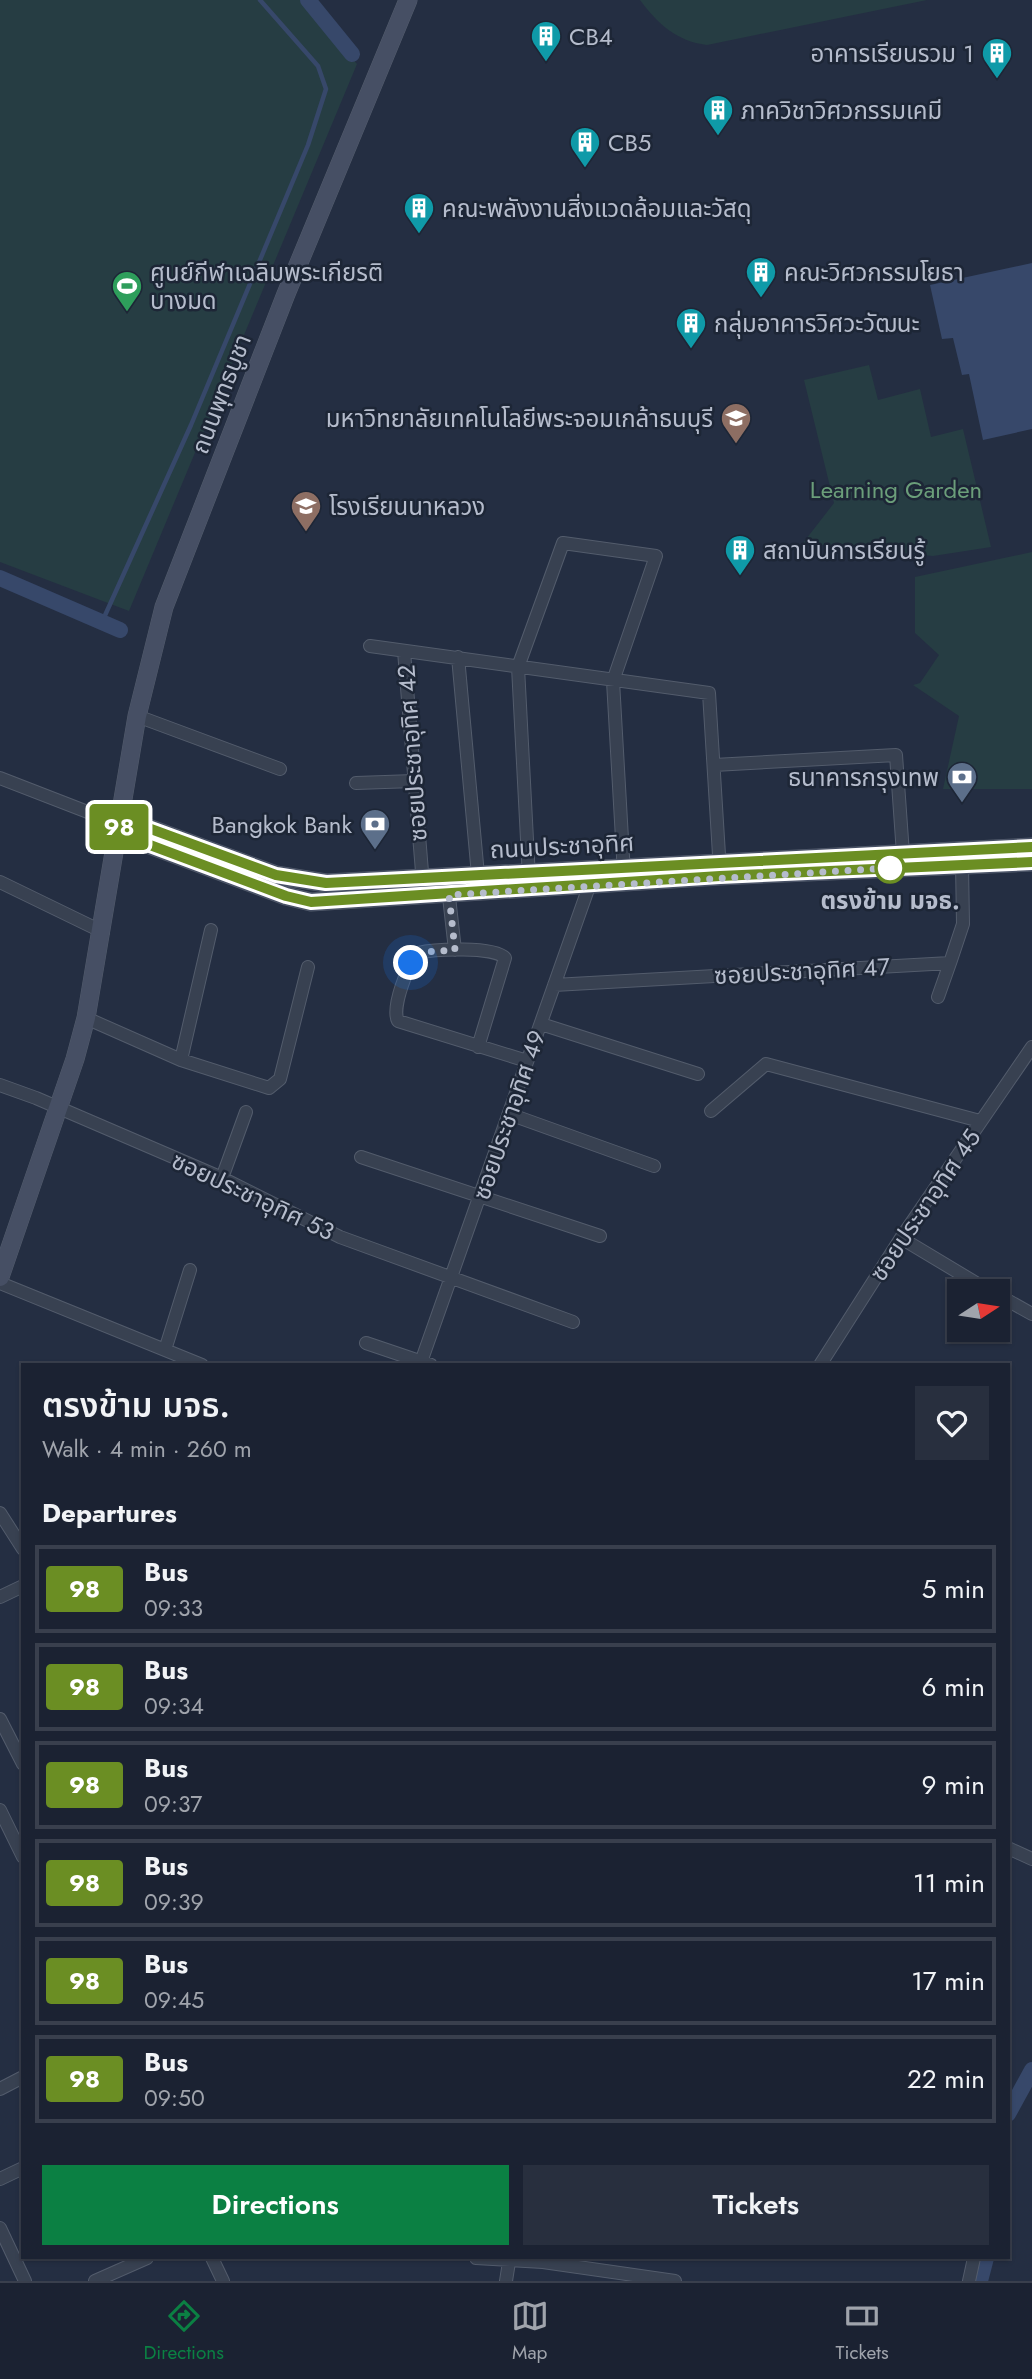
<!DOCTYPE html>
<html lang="en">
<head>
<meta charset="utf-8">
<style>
	:root { --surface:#1b2232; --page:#282f3e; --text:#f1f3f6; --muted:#a0a4ac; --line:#393f4d; --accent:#0b8043 }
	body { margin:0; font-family:Jost,"Noto Sans Thai",sans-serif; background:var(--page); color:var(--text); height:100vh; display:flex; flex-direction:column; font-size:26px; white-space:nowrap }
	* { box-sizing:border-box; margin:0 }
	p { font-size:23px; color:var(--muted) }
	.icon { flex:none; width:38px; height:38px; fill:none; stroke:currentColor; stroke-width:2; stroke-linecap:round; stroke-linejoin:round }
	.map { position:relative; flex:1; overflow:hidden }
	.panel { position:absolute; left:21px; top:1363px; width:989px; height:896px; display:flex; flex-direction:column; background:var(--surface); border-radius:0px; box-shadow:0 2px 5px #0004,0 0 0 2px var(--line) }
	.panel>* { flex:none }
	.badge { padding:0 14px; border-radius:5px; font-size:24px; line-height:46px }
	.needle { width:46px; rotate:78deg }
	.buttons { position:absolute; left:947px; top:1279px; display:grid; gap:14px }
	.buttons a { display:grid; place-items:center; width:63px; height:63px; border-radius:0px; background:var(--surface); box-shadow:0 2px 5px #0004,0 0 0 2px var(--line); font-size:35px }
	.you { position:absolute; width:35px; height:35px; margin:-18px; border:5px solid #fff; border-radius:50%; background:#1a73e8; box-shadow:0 0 0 10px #1a73e833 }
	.map>.badge { position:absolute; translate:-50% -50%; box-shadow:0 0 0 4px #fff }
	h2 { padding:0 21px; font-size:26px; line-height:63px }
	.round { display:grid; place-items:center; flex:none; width:74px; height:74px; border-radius:0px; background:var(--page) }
	.headline { display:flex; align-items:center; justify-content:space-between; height:119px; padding:0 21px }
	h1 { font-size:33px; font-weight:600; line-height:52px }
	.primary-button { display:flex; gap:14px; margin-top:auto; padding:14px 21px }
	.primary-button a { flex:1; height:80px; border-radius:0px; background:var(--accent); color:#fff; font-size:28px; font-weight:600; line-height:80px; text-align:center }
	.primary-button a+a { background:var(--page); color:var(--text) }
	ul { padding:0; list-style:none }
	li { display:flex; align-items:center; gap:21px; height:88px; margin:0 14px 10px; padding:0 7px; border:4px solid var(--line); border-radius:0px }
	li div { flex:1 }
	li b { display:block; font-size:26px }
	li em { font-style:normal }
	li .badge { min-width:77px; font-weight:700; text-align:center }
	.menu { display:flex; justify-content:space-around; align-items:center; height:98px; border-top:2px solid var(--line); background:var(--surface); font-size:19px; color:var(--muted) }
	.menu a { display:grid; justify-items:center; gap:4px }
	.menu .selected { color:var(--accent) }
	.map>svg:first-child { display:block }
	.green { fill:#263d43 }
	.water { fill:#37486a }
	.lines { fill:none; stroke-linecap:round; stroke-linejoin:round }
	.stream { stroke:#37486a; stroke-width:4.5 }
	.canal { stroke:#37486a; stroke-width:16 }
	.street-casing { stroke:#535c6c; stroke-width:14 }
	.secondary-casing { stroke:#535c6c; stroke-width:19 }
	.street { stroke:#384151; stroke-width:12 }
	.secondary { stroke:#464f64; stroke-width:18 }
	.line-casing { stroke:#fff; stroke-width:16 }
	.line { stroke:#6b8e23; stroke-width:10 }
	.walk { stroke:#b5bccc; stroke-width:7; stroke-dasharray:0 12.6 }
	.stop-dot { fill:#fff; stroke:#6b8e23; stroke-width:3.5 }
	.labels { text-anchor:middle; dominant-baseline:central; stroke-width:5; stroke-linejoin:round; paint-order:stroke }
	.poi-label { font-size:24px; fill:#b5bccc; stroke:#1d2636; text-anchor:start }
	.street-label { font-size:24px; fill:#b5bccc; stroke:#1d2636 }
	.park-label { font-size:24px; fill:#6b9e7a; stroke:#1d2636 }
	.stop-label { font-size:24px; font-weight:bold; fill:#b5bccc; stroke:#1d2636 }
</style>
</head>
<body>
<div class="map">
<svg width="1032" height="2281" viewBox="0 0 1032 2281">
	<rect width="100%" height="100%" fill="#242e42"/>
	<path class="green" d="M0 0H301L357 64 129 611 0 562Z
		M640 0H927L707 45C676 41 658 24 640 0Z
		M869 365 878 400 920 389 931 437 963 429 991 547 933 556 803 543 834 503 804 380Z
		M1032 552V789H943L959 716 913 685 920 683 939 655 915 633V577Z"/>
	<path class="water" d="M1032 263V429L983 440 969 374 962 375 953 338 942 339 930 285Z"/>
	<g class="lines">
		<path class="stream" d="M102 622 191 425 308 145 326 89 318 66 260 0"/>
		<path class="canal" d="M308 0 352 54
			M0 578 120 630
			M1008 2114 1032 2070
			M980 2281 986 2258"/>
		<g class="street-casing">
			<path id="street" d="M370 646 709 693 720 871
				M404 651 423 884
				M458 657 478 875
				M137 716 280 769
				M714 765 896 755 903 854
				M0 778 98 816 121 818
				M356 783 414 781
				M529 878 518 667 563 543 656 556 613 681 624 874
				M0 882 103 932
				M448 888 455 950
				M554 985 950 963 963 924 962 864
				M938 997 950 963
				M86 1018 181 1060 269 1088 280 1079 308 967
				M541 1024 698 1074
				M478 1047 505 958C494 946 434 949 418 953 408 964 391 1008 398 1021L527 1061
				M181 1060 211 930
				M0 1085 36 1098 222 1178 340 1237 573 1322
				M711 1111 766 1064 980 1121
				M509 1114 654 1166
				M361 1157 600 1236
				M222 1178 246 1112
				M901 1238 991 1292
				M0 1283 202 1365
				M998 1295 1032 1314
				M366 1343 431 1365
				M165 1350 190 1270
				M421 1362 592 878
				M820 1365 901 1238 1032 1047
				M0 1513 23 1549
				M0 1597 23 1586
				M0 1719 23 1764
				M0 1810 23 1857
				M1008 1848 1032 1859
				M0 2089 23 2077
				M0 2179 23 2168
				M0 2228 25 2281
				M212 2258 223 2281
				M476 2258 543 2262 675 2281
				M95 2281 147 2258
				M506 2281 509 2262
				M969 2281 974 2258"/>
		</g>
		<g class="secondary-casing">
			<path id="secondary" d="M121 818 276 875 326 883 1032 847
				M118 833 286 896 311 902 720 876 1032 862
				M0 1277 75 1059 86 1018 137 716 164 607 286 294 408 0"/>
		</g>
		<use href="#street" class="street"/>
		<use href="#secondary" class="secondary"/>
	</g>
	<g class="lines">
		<g class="line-casing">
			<path id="line" d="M1032 847 326 883 276 875 121 818 118 833 286 896 311 902 720 876 1032 862"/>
		</g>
		<use href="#line" class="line"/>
		<path class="walk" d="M411 963 421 952 455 950 449 895 890 868"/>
	</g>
	<defs>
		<g id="building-pin" transform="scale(1.575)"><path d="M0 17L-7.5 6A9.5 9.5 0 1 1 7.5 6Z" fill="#0f9aa8" stroke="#1d2636"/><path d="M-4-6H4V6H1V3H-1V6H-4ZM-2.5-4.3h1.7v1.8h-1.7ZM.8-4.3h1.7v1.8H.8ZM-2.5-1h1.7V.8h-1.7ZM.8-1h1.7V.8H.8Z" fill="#fff"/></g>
		<g id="stadium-pin" transform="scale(1.575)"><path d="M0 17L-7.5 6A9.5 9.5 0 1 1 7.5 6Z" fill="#2e9e5b" stroke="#1d2636"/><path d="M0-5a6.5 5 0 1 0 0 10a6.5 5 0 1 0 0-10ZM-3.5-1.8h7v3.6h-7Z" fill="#fff"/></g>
		<g id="university-pin" transform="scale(1.575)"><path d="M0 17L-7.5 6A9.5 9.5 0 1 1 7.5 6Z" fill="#8d6e63" stroke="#1d2636"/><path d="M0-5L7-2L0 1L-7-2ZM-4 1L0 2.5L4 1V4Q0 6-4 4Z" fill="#fff"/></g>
		<g id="school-pin" transform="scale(1.575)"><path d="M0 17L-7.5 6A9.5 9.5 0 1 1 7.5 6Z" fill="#8d6e63" stroke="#1d2636"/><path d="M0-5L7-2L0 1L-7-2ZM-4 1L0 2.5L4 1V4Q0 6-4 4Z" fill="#fff"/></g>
		<g id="bank-pin" transform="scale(1.575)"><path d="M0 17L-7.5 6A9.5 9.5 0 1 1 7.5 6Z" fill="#5c6f8a" stroke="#1d2636"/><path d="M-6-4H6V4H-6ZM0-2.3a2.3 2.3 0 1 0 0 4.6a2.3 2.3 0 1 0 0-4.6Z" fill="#fff"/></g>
	</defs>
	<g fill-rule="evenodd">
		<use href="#building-pin" x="546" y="36"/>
		<use href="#building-pin" x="997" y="53"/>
		<use href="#building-pin" x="718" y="110"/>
		<use href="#building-pin" x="585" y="142"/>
		<use href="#building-pin" x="419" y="208"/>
		<use href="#building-pin" x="761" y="272"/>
		<use href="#stadium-pin" x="127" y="286"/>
		<use href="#building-pin" x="691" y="323"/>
		<use href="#university-pin" x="736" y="418"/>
		<use href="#school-pin" x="306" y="506"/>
		<use href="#building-pin" x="740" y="550"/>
		<use href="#bank-pin" x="962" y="777"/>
		<use href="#bank-pin" x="375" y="824"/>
	</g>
	<circle class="stop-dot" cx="890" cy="868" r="14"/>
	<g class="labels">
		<g class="poi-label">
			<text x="569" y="36">CB4</text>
			<text x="974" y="53" text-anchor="end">อาคารเรียนรวม 1</text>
			<text x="741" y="110">ภาควิชาวิศวกรรมเคมี</text>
			<text x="608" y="142">CB5</text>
			<text x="442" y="208">คณะพลังงานสิ่งแวดล้อมและวัสดุ</text>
			<text x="150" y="272">ศูนย์กีฬาเฉลิมพระเกียรติ<tspan x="150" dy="28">บางมด</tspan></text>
			<text x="784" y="272">คณะวิศวกรรมโยธา</text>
			<text x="714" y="323">กลุ่มอาคารวิศวะวัฒนะ</text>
			<text x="713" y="418" text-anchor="end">มหาวิทยาลัยเทคโนโลยีพระจอมเกล้าธนบุรี</text>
			<text x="329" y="506">โรงเรียนนาหลวง</text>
			<text x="763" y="550">สถาบันการเรียนรู้</text>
			<text x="939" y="777" text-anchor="end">ธนาคารกรุงเทพ</text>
			<text x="352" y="824" text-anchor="end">Bangkok Bank</text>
		</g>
		<g class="street-label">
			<text transform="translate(221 394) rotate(-69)">ถนนพุทธบูชา</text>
			<text transform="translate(412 753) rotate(-94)">ซอยประชาอุทิศ 42</text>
			<text transform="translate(562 846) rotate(-3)">ถนนประชาอุทิศ</text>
			<text transform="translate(802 971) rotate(-3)">ซอยประชาอุทิศ 47</text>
			<text transform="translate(509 1115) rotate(-71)">ซอยประชาอุทิศ 49</text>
			<text transform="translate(253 1196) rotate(25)">ซอยประชาอุทิศ 53</text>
			<text transform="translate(925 1205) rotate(-56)">ซอยประชาอุทิศ 45</text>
		</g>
		<g class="park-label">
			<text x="896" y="489">Learning Garden</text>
		</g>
		<g class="stop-label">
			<text x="890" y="900">ตรงข้าม มจธ.</text>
		</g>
	</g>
</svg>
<div class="buttons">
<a><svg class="needle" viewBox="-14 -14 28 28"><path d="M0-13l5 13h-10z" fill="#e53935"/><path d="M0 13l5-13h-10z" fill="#a0a4ac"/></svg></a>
</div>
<div class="you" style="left:411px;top:963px"></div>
<b class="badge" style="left:119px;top:827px;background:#6b8e23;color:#fff">98</b>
<section class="panel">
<div class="headline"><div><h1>ตรงข้าม มจธ.</h1><p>Walk · 4 min · 260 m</p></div><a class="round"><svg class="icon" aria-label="heart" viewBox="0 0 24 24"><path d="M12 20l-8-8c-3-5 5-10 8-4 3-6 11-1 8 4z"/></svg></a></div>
<h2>Departures</h2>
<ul>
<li><span class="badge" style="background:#6b8e23;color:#fff">98</span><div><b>Bus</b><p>09:33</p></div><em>5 min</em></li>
<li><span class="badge" style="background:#6b8e23;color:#fff">98</span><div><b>Bus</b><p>09:34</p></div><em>6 min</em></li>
<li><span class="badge" style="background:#6b8e23;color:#fff">98</span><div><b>Bus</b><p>09:37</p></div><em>9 min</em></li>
<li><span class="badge" style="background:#6b8e23;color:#fff">98</span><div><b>Bus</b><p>09:39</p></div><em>11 min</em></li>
<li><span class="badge" style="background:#6b8e23;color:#fff">98</span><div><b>Bus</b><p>09:45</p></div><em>17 min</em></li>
<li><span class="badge" style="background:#6b8e23;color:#fff">98</span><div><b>Bus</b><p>09:50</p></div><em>22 min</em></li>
</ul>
<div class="primary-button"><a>Directions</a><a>Tickets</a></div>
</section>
</div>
<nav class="menu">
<a class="selected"><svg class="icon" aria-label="directions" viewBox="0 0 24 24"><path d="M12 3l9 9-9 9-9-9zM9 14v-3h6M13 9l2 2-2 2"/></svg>Directions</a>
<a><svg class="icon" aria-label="map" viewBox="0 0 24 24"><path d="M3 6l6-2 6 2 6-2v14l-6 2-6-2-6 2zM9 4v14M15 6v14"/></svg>Map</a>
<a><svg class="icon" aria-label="tickets" viewBox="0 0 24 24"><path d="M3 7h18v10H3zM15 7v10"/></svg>Tickets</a>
</nav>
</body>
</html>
